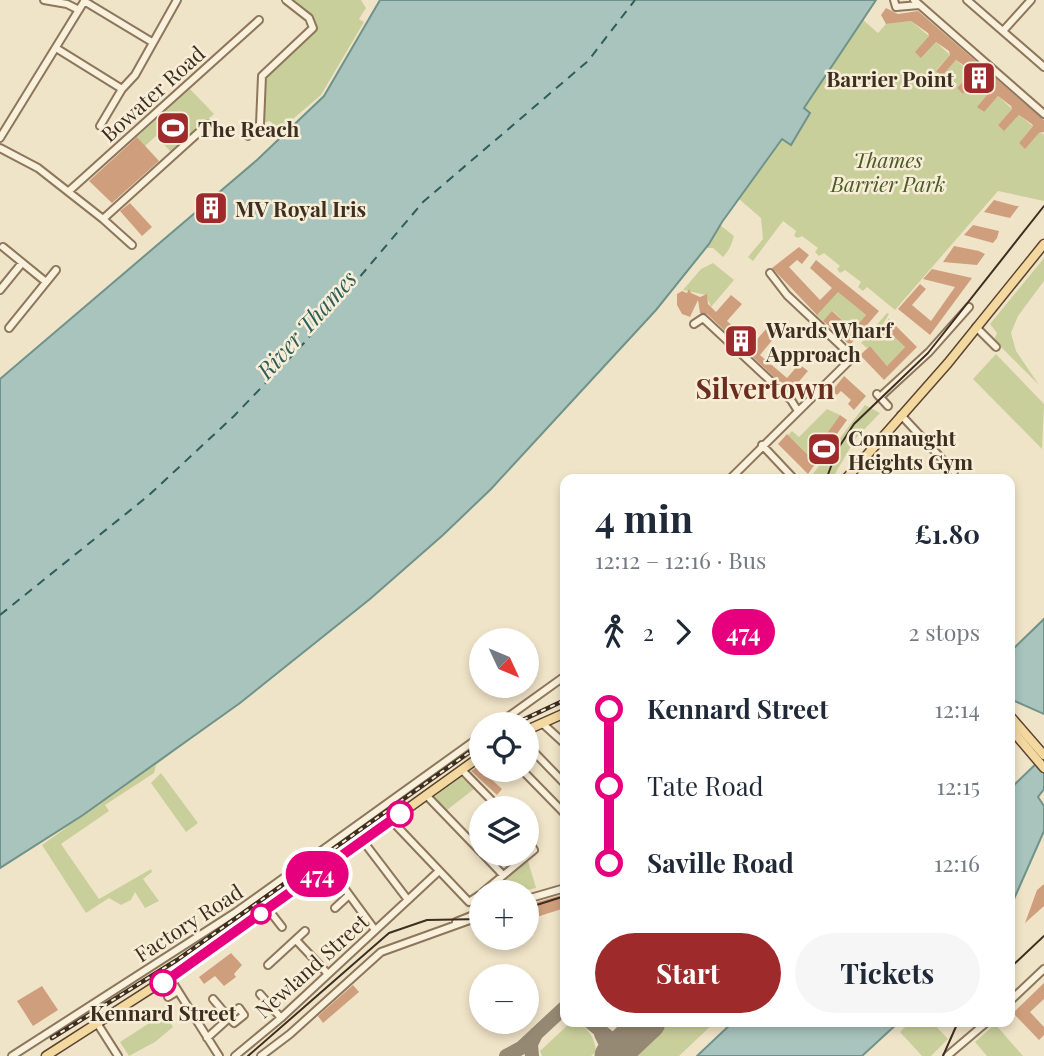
<!DOCTYPE html>
<html lang="en">
<head>
<meta charset="utf-8">
<style>
	:root { --surface:#fff; --page:#f6f6f7; --text:#1f2937; --muted:#747a83; --accent:#9e2a2b }
	body { margin:0; font-family:"Playfair Display",serif; background:var(--page); color:var(--text); height:100vh; display:flex; flex-direction:column; font-size:26px; white-space:nowrap }
	* { box-sizing:border-box; margin:0 }
	p { font-size:23px; color:var(--muted) }
	.icon { flex:none; width:38px; height:38px; fill:none; stroke:currentColor; stroke-width:2; stroke-linecap:round; stroke-linejoin:round }
	.map { position:relative; flex:1; overflow:hidden }
	.panel { position:absolute; left:560px; top:474px; width:455px; height:553px; display:flex; flex-direction:column; background:var(--surface); border-radius:14px; box-shadow:0 4px 10px #0003 }
	.panel>* { flex:none }
	.badge { padding:0 14px; border-radius:23px; font-size:24px; line-height:46px }
	.needle { width:46px; rotate:134deg }
	.controls { position:absolute; left:469px; top:628px; display:grid; gap:14px }
	.controls a { display:grid; place-items:center; width:70px; height:70px; border-radius:50%; background:var(--surface); box-shadow:0 4px 10px #0003; font-size:35px }
	.map>.badge { position:absolute; translate:-50% -50%; box-shadow:0 0 0 4px #fff }
	.legs { display:flex; align-items:center; gap:10px; height:77px; padding:0 35px; font-size:23px }
	.legs p { margin-inline-start:auto }
	.overview { display:flex; align-items:center; justify-content:space-between; height:119px; padding:0 35px }
	h1 { font-size:38px; font-weight:700; line-height:52px }
	.cta { display:flex; gap:14px; margin-top:auto; padding:14px 35px }
	.cta a { flex:1; height:80px; border-radius:42px; background:var(--accent); color:#fff; font-size:28px; font-weight:700; line-height:80px; text-align:center }
	.cta a+a { background:var(--page); color:var(--text) }
	ul { padding:0 35px; list-style:none }
	li { display:flex; align-items:center; gap:24px; height:77px; font-size:26px }
	li i { display:grid; place-items:center; width:10px; height:100%; margin:0 9px; background:currentColor }
	li i::after { content:''; width:18px; height:18px; margin:-9px; border:5px solid; border-radius:50%; background:var(--surface) }
	li p { margin-inline-start:auto }
	li:first-child i { background:linear-gradient(#0000 50%,currentColor 0) }
	li:last-child i { background:linear-gradient(currentColor 50%,#0000 0) }
	.map>svg:first-child { display:block }
	.green { fill:#c9cf9b }
	.water { fill:#a9c4bc; stroke:#6f938a; stroke-width:2 }
	.lines { fill:none; stroke-linecap:round; stroke-linejoin:round }
	.ferry { stroke:#2f5d5a; stroke-width:2; stroke-dasharray:9 7; stroke-linecap:butt }
	.taxiway { stroke:#968974; stroke-width:14 }
	.runway { stroke:#968974; stroke-width:35 }
	.building { fill:#cf9f7d }
	.minor-casing { stroke:#8d765c; stroke-width:10 }
	.major-casing { stroke:#5b4430; stroke-width:11 }
	.minor { stroke:#faf1dc; stroke-width:6 }
	.major { stroke:#f3d9a0; stroke-width:8 }
	.tram { stroke:#3d2e20; stroke-width:2 }
	.rail-casing { stroke:#3d2e20; stroke-width:4.5 }
	.rail { stroke:#f7eed8; stroke-width:2; stroke-dasharray:5; stroke-linecap:butt }
	.line-1-casing { stroke:#fff; stroke-width:16 }
	.line-1 { stroke:#e6007e; stroke-width:10 }
	.stop-1-dot { fill:#fff; stroke:#e6007e; stroke-width:3.5 }
	.labels { text-anchor:middle; dominant-baseline:central; stroke-width:5; stroke-linejoin:round; paint-order:stroke }
	.poi-label { font-size:21px; font-weight:bold; fill:#3d2e20; stroke:#f7eed8; text-anchor:start }
	.street-label { font-size:21px; fill:#3d2e20; stroke:#f7eed8 }
	.park-label { font-size:21px; font-style:italic; fill:#4d5a26; stroke:#f7eed8 }
	.stop-label { font-size:21px; font-weight:bold; fill:#3d2e20; stroke:#f7eed8 }
	.water-label { font-size:23px; font-style:italic; fill:#2f5d5a; stroke:#f7eed8 }
	.district-label { font-size:28px; font-weight:bold; fill:#6b2e1e; stroke:#f7eed8 }
</style>
</head>
<body>
<div class="map">
<svg width="1044" height="1056" viewBox="0 0 1044 1056">
	<rect width="100%" height="100%" fill="#f0e4c8"/>
	<path class="green" d="M290 0H361L366 8 359 19 364 22 321 95 279 131 270 121 263 123 264 78 312 34 316 27 312 17Z
		M876 0 862 19 878 33 886 24 911 21 929 36 921 58 936 42 950 55 936 70 942 76 956 60 971 73 957 88 963 94 977 78 991 90 978 106 983 112 998 96 1012 109 998 125 1004 130 1019 115 1033 126 1019 143 1025 148 1039 133 1044 134V201L998 191 895 310 867 287 863 291 858 287 861 282 845 270 840 273 837 269 840 266 824 253 819 256 815 252 818 248 802 236 798 238 794 236 796 231 783 221 753 261 748 257 763 239 761 218 739 199 720 225 734 236C731 246 730 249 723 257L713 248H706L656 310 459 520 321 638 156 765 154 773 105 805 109 811 61 844 99 899 151 869 152 872 143 879 159 901 145 908 135 892 131 900 121 905 109 898 86 913 42 845 70 825 0 868Z
		M190 89 214 114 171 152 156 136 145 146 137 137Z
		M1044 258V281L1018 316 1011 333 1016 351 1039 385 994 340 997 333 990 324Z
		M713 263 734 280 711 307 706 295 683 290 701 269Z
		M845 284 843 296 866 315 853 330 833 311 823 321 816 315Z
		M887 313 889 314 880 329 884 327 905 347 887 366 870 346 867 348 861 343Z
		M996 354 1044 404 1042 449 973 379Z
		M865 405 880 413 856 438 832 479H809Z
		M827 409 840 415 810 457 788 435 792 431 799 437Z
		M161 773 198 823 186 832 151 783Z
		M461 777 474 789 447 810 434 797Z
		M528 861 536 888 518 892H495V889Z
		M165 1013 173 1027 155 1042 129 1056 120 1042Z
		M571 1022C587 1024 595 1037 596 1052L591 1056H542L540 1051Z
		M669 1022H715L679 1056H633Z
		M910 1022H932L948 1039 931 1056H922L900 1032Z
		M995 1024 1023 1056H987L975 1042Z"/>
	<path class="water" d="M380 0H876L804 108 810 113 791 145 782 139 722 222 709 244 656 310 491 489 443 535 370 599 240 703 83 815 0 868V379L257 160 324 96Z
		M1044 619V714L1010 699V652Z
		M1044 756V789L1038 797 1044 806V831L1010 908V789Z
		M733 1022H899L862 1056H697Z"/>
	<g class="lines">
		<path class="ferry" d="M0 615 148 496 234 416 304 343 423 202 588 61 635 0"/>
		<path class="taxiway" d="M590 1022 612 1040 633 1036
			M601 1034 606 1044V1056
			M506 1056 521 1048 565 1007
			M532 1056 531 1044 536 1034"/>
		<path class="runway" d="M612 1056 648 1022"/>
	</g>
	<path class="building" d="M886 8 898 14 918 11 1044 120V132L1039 133 1025 149 1019 143 1033 126 1032 124 1019 115 1004 131 998 125 1012 109 1011 106 998 96 984 112 977 107 991 90 990 87 977 78 963 94 957 88 971 73 969 69 956 60 942 76 936 71 950 55 949 51 936 42 921 58 915 52 929 36 928 33 911 21 886 24 881 15Z
		M137 137 159 161 112 203 89 181Z
		M220 194H226L223 204 205 220 198 221 196 216 198 212Z
		M994 200 1016 206H1019L1010 218 984 212Z
		M130 203 152 227 142 236 120 211Z
		M973 225 999 231 997 238 993 243 964 235Z
		M954 246 979 251 985 254 977 265 943 262Z
		M799 247 809 255 802 264 797 260 789 267 820 300 832 288 810 268 816 260 879 311 850 345 823 321 832 311 853 330 866 315 838 292 817 315 772 268Z
		M932 269 972 278 930 335 898 309 920 284 926 289 912 305 931 321 955 287 923 279Z
		M689 289 691 293 700 297 707 294 708 304 716 312 731 295 742 304 727 321 753 344 766 329 775 337 760 355 787 378 799 364 808 371 790 392 707 314 700 313 698 300 690 317 682 314 677 305V294L682 291 687 293Z
		M889 319 917 347 884 380 860 355 870 346 887 366 905 347 883 326Z
		M844 376 866 396 854 410 848 404 851 400 841 391 837 395 832 391Z
		M840 415 847 420 808 474 778 444 787 434 810 457Z
		M481 764V770L502 789 497 795 471 771Z
		M1044 884V906L1025 923 1037 890Z
		M565 894V908L527 920V905Z
		M231 953 242 965 234 974 236 977 224 986 215 976 204 984 199 977Z
		M1044 983V999L1030 1012 1044 1027V1035L1039 1040 1013 1013Z
		M353 985 359 992 323 1023 318 1016Z
		M42 986 58 1010 33 1026 17 1001Z"/>
	<g class="lines">
		<g class="minor-casing">
			<path id="minor" d="M44 0 67 4 79 10
				M894 0 896 7 919 5
				M914 0 1044 114
				M967 0 1044 67
				M84 1 152 42
				M1003 31 1031 0
				M56 48 122 89
				M100 126 122 89 135 75 177 0
				M248 136 260 124 262 76 313 28 309 18 286 0
				M0 138 85 0
				M0 148 38 168 103 219
				M69 191 259 20
				M103 219 208 124
				M103 219 132 245
				M3 247 46 282
				M0 290 22 263
				M694 324 703 318 791 400 798 411
				M976 327 996 347
				M9 328 56 270
				M877 394 888 406
				M880 397 929 352 969 307
				M901 415 954 472
				M762 445 795 480
				M729 480 853 357 787 295 770 273
				M542 723 565 744
				M498 724 565 676
				M527 757 535 753 565 784
				M462 770 499 808
				M522 770 565 814
				M426 795 481 852
				M391 820 469 902 481 894
				M363 841 408 900
				M483 854 503 875
				M328 866 375 930
				M483 892 534 850 527 838
				M527 899 565 888
				M335 908 349 895
				M268 909 282 927
				M456 922 481 912
				M296 940 328 974
				M268 965 305 931
				M173 983 219 1056
				M260 994 281 1018
				M168 997 178 991
				M1010 1001 1044 969
				M229 1017 239 1008 244 1015 234 1023 229 1018
				M97 1023 118 1056
				M207 1038 229 1018 213 999
				M12 1056 236 912 481 736
				M235 1056 281 1018 439 871
				M261 1056 290 1034 381 952 481 916
				M947 1056 987 1022"/>
		</g>
		<g class="major-casing">
			<path id="major" d="M845 480 948 363 1044 244
				M1010 716 1044 755
				M1010 728 1044 768
				M527 730 565 713
				M46 1056 205 954 481 756"/>
		</g>
		<use href="#minor" class="minor"/>
		<use href="#major" class="major"/>
		<path class="tram" d="M826 480 837 450 854 424 928 353 1044 206
			M527 908 565 896
			M1010 968 1044 936
			M248 1056 389 933 427 920 481 919
			M943 1056 958 1022"/>
		<g class="rail-casing">
			<path id="rail" d="M514 724 565 700
				M52 1038 177 960 481 744"/>
		</g>
		<use href="#rail" class="rail"/>
	</g>
	<g class="lines">
		<g class="line-1-casing">
			<path id="line-1" d="M163 983 400 814"/>
		</g>
		<use href="#line-1" class="line-1"/>
	</g>
	<defs>
		<g id="building-square" transform="scale(1.75)"><rect x="-9" y="-9" width="18" height="18" rx="4" fill="#9e2a2b" stroke="#f7eed8"/><path d="M-4-6H4V6H1V3H-1V6H-4ZM-2.5-4.3h1.7v1.8h-1.7ZM.8-4.3h1.7v1.8H.8ZM-2.5-1h1.7V.8h-1.7ZM.8-1h1.7V.8H.8Z" fill="#fff"/></g>
		<g id="stadium-square" transform="scale(1.75)"><rect x="-9" y="-9" width="18" height="18" rx="4" fill="#9e2a2b" stroke="#f7eed8"/><path d="M0-5a6.5 5 0 1 0 0 10a6.5 5 0 1 0 0-10ZM-3.5-1.8h7v3.6h-7Z" fill="#fff"/></g>
	</defs>
	<g fill-rule="evenodd">
		<use href="#building-square" x="979" y="78"/>
		<use href="#stadium-square" x="173" y="128"/>
		<use href="#building-square" x="211" y="208"/>
		<use href="#building-square" x="741" y="341"/>
		<use href="#stadium-square" x="824" y="449"/>
	</g>
	<g class="stop-1-dot">
		<circle cx="400" cy="814" r="12"/>
		<circle cx="261" cy="914" r="9"/>
		<circle cx="163" cy="983" r="12"/>
	</g>
	<g class="labels">
		<g class="poi-label">
			<text x="954" y="78" text-anchor="end">Barrier Point</text>
			<text x="198" y="128">The Reach</text>
			<text x="235" y="208">MV Royal Iris</text>
			<text x="766" y="329">Wards Wharf<tspan x="766" dy="24">Approach</tspan></text>
			<text x="848" y="437">Connaught<tspan x="848" dy="24">Heights Gym</tspan></text>
		</g>
		<g class="street-label">
			<text transform="translate(152 93) rotate(-42)">Bowater Road</text>
			<text transform="translate(188 922) rotate(-33)">Factory Road</text>
			<text transform="translate(311 965) rotate(-42)">Newland Street</text>
		</g>
		<g class="park-label">
			<text x="888" y="159">Thames<tspan x="888" dy="24">Barrier Park</tspan></text>
		</g>
		<g class="stop-label">
			<text x="163" y="1012">Kennard Street</text>
		</g>
		<g class="water-label">
			<text transform="translate(306 324) rotate(-48)">River Thames</text>
		</g>
		<g class="district-label">
			<text x="765" y="387">Silvertown</text>
		</g>
	</g>
</svg>
<div class="controls">
<a><svg class="needle" viewBox="-14 -14 28 28"><path d="M0-13l5 13h-10z" fill="#e53935"/><path d="M0 13l5-13h-10z" fill="#747a83"/></svg></a>
<a><svg class="icon" aria-label="locate" viewBox="0 0 24 24"><circle cx="12" cy="12" r="6"/><path d="M12 2v4M12 18v4M2 12h4M18 12h4"/></svg></a>
<a><svg class="icon" aria-label="layers" viewBox="0 0 24 24"><path d="M12 4l9 5-9 5-9-5zM3 14l9 5 9-5"/></svg></a>
<a>+</a>
<a>−</a>
</div>
<b class="badge" style="left:317px;top:874px;background:#e6007e;color:#fff">474</b>
<section class="panel">
<div class="overview"><div><h1>4 min</h1><p>12:12 – 12:16 · Bus</p></div><b>£1.80</b></div>
<div class="legs"><svg class="icon" aria-label="walk" viewBox="0 0 24 24"><circle cx="13" cy="4" r="2"/><path d="M13 8l-2 6 4 7M11 14l-3 7M7 12l3-4h3l4 4"/></svg>2<svg class="icon" aria-label="forward" viewBox="0 0 24 24"><path d="M9 5l7 7-7 7"/></svg><b class="badge" style="background:#e6007e;color:#fff">474</b><p>2 stops</p></div>
<ul>
<li><i style="color:#e6007e"></i><b>Kennard Street</b><p>12:14</p></li>
<li><i style="color:#e6007e"></i><span>Tate Road</span><p>12:15</p></li>
<li><i style="color:#e6007e"></i><b>Saville Road</b><p>12:16</p></li>
</ul>
<div class="cta"><a>Start</a><a>Tickets</a></div>
</section>
</div>
</body>
</html>
